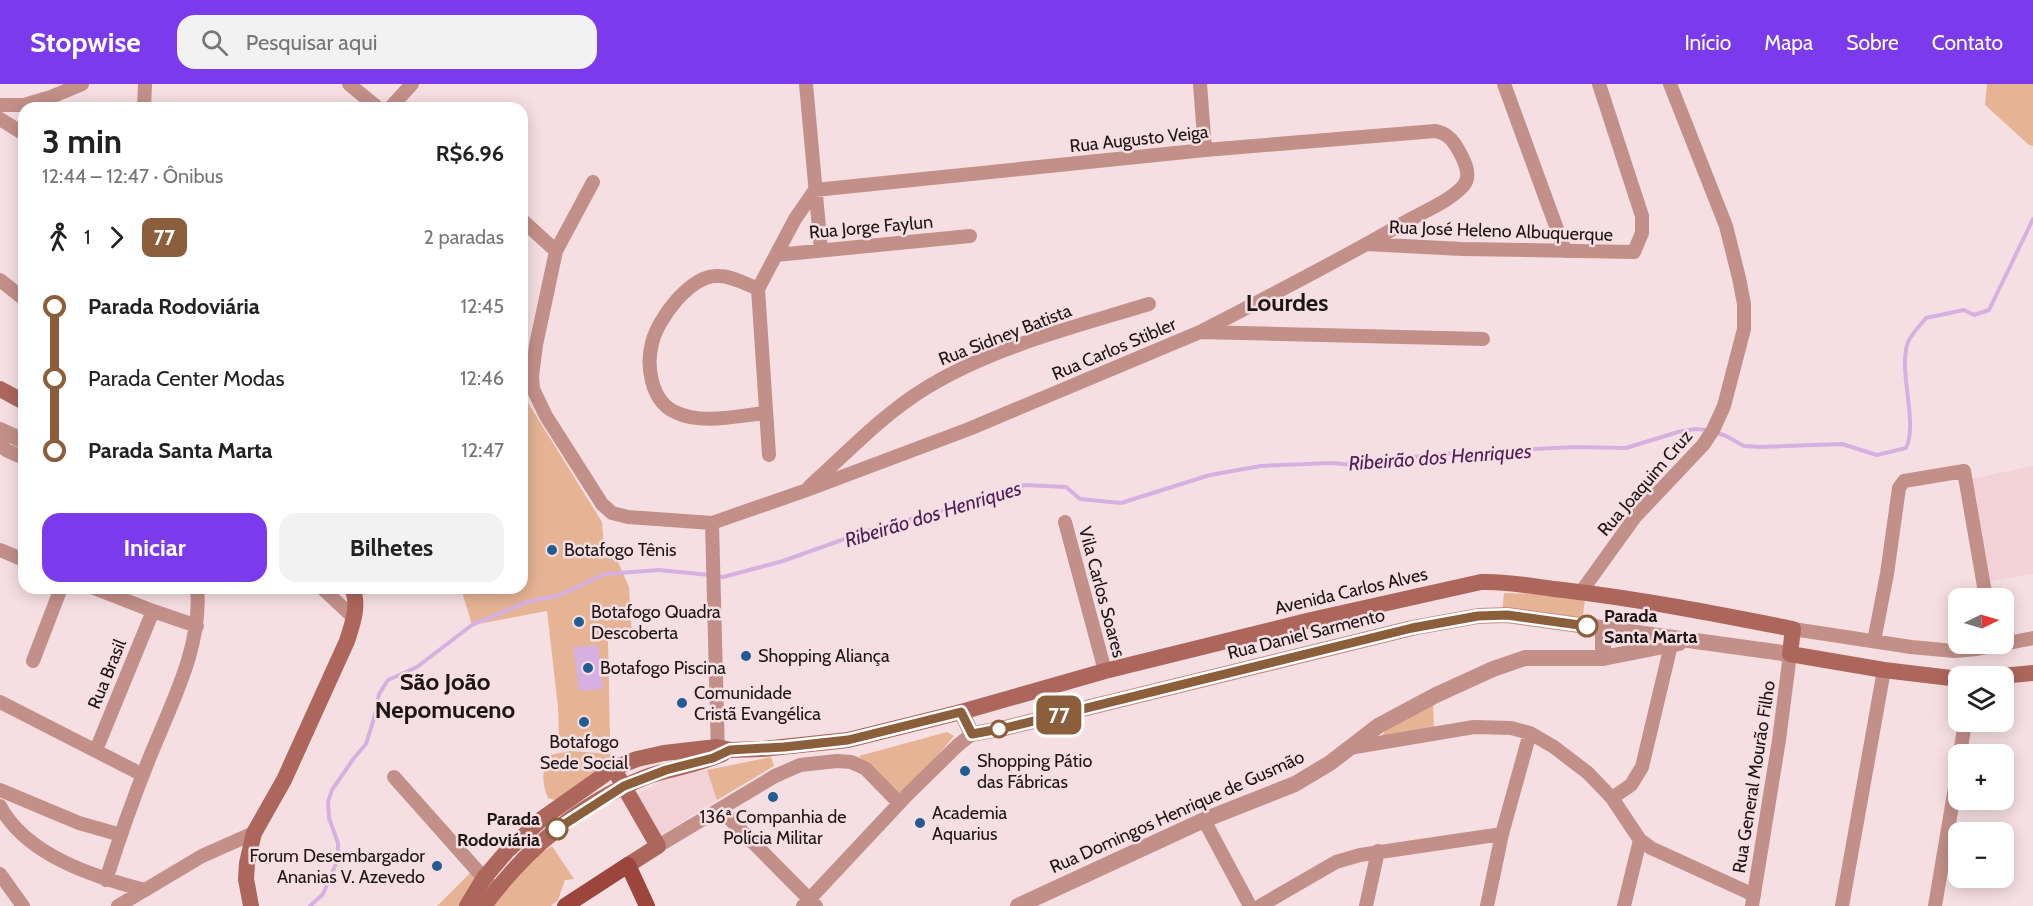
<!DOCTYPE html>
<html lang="pt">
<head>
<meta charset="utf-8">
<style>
	:root { --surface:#fff; --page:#f2f2f2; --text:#222; --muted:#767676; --accent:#7c3aed }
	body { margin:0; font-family:Cabin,sans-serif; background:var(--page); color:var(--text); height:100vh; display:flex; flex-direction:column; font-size:22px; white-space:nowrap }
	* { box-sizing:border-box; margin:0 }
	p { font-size:20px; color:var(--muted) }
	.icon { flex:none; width:33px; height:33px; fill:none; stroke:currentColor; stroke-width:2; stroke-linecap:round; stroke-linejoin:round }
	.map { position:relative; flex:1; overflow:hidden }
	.details { position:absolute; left:18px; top:18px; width:510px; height:492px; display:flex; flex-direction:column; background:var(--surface); border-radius:18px; box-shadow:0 3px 15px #0003 }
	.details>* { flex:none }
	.badge { padding:0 12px; border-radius:9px; font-size:21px; line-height:39px }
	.needle { width:39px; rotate:85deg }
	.tools { position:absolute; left:1948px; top:504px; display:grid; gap:12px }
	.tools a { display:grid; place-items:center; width:66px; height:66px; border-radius:12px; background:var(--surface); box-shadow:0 3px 15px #0003; font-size:30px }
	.map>.badge { position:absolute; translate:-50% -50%; box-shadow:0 0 0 3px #fff }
	.legs { display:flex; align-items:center; gap:9px; height:66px; padding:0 24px; font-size:20px }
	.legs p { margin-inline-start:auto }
	.head { display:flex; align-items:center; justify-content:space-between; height:102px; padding:0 24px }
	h1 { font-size:33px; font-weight:700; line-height:45px }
	.primary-button { display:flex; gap:12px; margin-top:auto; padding:12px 24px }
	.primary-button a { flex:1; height:69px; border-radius:18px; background:var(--accent); color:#fff; font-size:24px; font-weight:700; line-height:69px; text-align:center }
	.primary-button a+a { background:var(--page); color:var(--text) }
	ul { padding:0 24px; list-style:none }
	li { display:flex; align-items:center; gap:21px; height:72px; font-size:22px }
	li i { display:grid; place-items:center; width:9px; height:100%; margin:0 8px; background:currentColor }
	li i::after { content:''; width:15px; height:15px; margin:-8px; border:4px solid; border-radius:50%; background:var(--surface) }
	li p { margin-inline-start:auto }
	li:first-child i { background:linear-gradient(#0000 50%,currentColor 0) }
	li:last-child i { background:linear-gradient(currentColor 50%,#0000 0) }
	header { display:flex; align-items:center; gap:36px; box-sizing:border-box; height:84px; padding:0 30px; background:var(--accent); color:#fff }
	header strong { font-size:28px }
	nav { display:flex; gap:33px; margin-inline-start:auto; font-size:21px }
	.search { width:420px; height:54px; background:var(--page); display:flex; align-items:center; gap:15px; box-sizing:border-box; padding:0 21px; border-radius:18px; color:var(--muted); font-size:22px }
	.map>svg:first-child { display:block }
	.built { fill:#f2d1d7 }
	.green { fill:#e6b395 }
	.water { fill:#d6b0e0 }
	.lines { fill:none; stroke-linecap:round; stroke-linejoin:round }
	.stream { stroke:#d6b0e0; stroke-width:4 }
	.minor { stroke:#c39089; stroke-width:14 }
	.tertiary { stroke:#c39089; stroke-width:16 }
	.secondary { stroke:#ad665c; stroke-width:16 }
	.primary { stroke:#9c453c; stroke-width:16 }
	.line-1-casing { stroke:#fff; stroke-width:14 }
	.line-1 { stroke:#8b5e3c; stroke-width:9 }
	.poi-dot { fill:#235c93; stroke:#f6dfe3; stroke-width:2 }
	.stop-1-dot { fill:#fff; stroke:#8b5e3c; stroke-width:3 }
	.labels { text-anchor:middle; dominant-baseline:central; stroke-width:5; stroke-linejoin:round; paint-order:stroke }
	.street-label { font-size:18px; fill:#1d1516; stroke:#f6dfe3 }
	.poi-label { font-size:18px; fill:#1d1516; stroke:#f6dfe3; text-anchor:start }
	.stop-label { font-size:18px; font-weight:bold; fill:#1d1516; stroke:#f6dfe3; text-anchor:start }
	.water-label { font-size:20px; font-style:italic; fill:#4d1e58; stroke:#f6dfe3 }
	.district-label { font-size:24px; font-weight:bold; fill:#1d1516; stroke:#f6dfe3 }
</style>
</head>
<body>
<header>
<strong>Stopwise</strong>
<div class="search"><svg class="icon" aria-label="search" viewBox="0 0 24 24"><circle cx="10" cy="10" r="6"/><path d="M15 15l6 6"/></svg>Pesquisar aqui</div>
<nav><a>Início</a><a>Mapa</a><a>Sobre</a><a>Contato</a></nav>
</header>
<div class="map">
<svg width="2033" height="822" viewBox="0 0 2033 822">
	<rect width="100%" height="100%" fill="#f6dfe3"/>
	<path class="built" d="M2033 382V490L1991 497 1972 395Z
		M707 686 717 716 658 753 638 710 676 691Z"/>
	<path class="green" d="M1987 0H2033V62L2029 61 1985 21Z
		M522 309 602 438 604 463 609 472 618 478 629 503 632 551 608 556 610 653H559L558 623 547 527 472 541 461 504H522Z
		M1504 509 1549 510 1585 516 1582 537 1502 529Z
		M1433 620 1434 644 1381 653 1389 641Z
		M947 648 954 652 899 717 859 672Z
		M570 667 612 670 613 673 562 718 548 714C541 698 542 685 550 671Z
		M771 673 774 682 717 716 707 686Z
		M552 762 574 795 565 796 558 816 551 822H485L513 787Z
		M473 786 479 798 465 822H437Z"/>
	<path class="water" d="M598 561 603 605 579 607 573 563Z"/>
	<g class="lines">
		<path class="stream" d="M1715 348 1726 352 1744 362 1761 363 1842 360 1877 371 1906 364C1918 339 1899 290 1907 261 1909 252 1920 242 1926 234L1964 226 1974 231 1989 226 2033 135
			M717 492 723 493 783 477 864 448 966 420 1025 401 1066 403 1080 415 1121 419 1210 391 1261 382 1331 379 1366 382 1414 373 1454 369 1574 363 1626 364 1678 348 1695 345 1707 346
			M310 822 323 810 338 775V759L329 734 328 718 332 706 354 674 366 660 375 631 379 610 388 596 417 583 472 541 527 518 560 511 605 490 659 486 710 491"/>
		<path class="minor" d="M349 0 378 24
			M806 0 821 166
			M1200 0 1205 66
			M1504 0 1565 167
			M0 21H24L51 13 82 0
			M144 24 145 0
			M390 24 412 0
			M0 35 24 50
			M593 98 556 167 536 261 532 292 533 305 546 332 602 420 612 429 628 433 712 439 804 407 969 345 1200 248 1483 255
			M522 136 556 167
			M1366 160 1462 165 1634 168 1642 149V132L1599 0
			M776 171 970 152
			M0 196 24 215
			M758 205C746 200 732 192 719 192 691 190 658 234 652 259 646 282 651 317 675 328 701 341 737 332 765 329
			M0 359 6 366 24 374
			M769 371 758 205 795 135 815 106 1205 66 1435 47C1447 49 1453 56 1459 67 1464 76 1472 91 1464 101 1451 117 1420 129 1402 140 1336 178 1268 213 1200 248
			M810 402C847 369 883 330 926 304 993 263 1074 243 1149 220
			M1065 438 1105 587
			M712 439 718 671
			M0 466 24 476
			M94 504 153 527 197 542
			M322 504 354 534
			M1581 508 1635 433 1703 361 1713 346 1724 322 1744 245V220L1739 194 1726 142 1670 0
			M1793 545 1911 563 1954 567 1977 565 2033 554
			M1874 557 1887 490 1899 404 1904 397 1964 387 1986 514
			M33 577 61 504
			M0 618 143 691
			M1349 664 1474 643 1511 644 1530 649 1554 663 1588 689 1612 714 1640 756 1651 764 1754 811
			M96 666 153 527
			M1960 670 1965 638
			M394 693 490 801
			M0 706 79 739 121 751
			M1612 714 1631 701 1642 683 1671 561
			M0 722C26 771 94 793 145 806
			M720 725 816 822
			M1204 736 1250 822
			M658 762 775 692 800 681 837 677 851 678 858 681 866 685 899 719
			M0 790 23 822
			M106 796C119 755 133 715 149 675 170 622 203 562 197 504
			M118 822 202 772 254 749
			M803 822 908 710 958 661 972 650
			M1260 822 1336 778 1360 771 1502 750
			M1366 822 1378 767
			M1487 822 1502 750 1530 649
			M1624 822 1640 756
			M1752 822 1779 656 1790 570
			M1842 822 1884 586
			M1935 822 1959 680"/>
		<path class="tertiary" d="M0 346 24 357
			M1603 574 1679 559
			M961 628 972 650 1005 644 1412 544 1478 532 1507 531 1790 570
			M1018 822 1204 736 1295 700 1330 679 1378 642 1436 611 1493 585 1525 574H1603V545"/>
		<path class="secondary" d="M0 305 24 318
			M2001 592 2033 589
			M619 694 658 762 628 781
			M251 822 246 795 247 779 254 749 284 696 347 557C352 541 360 521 352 504
			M467 822 484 794 507 767 543 734 614 684 637 675 664 669 717 663 731 666 762 665 848 656 961 628 1105 587 1311 536 1481 498C1508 497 1536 503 1563 506 1640 515 1717 530 1793 545L1790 570 1884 586 1959 595
			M484 822C525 766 580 719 646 693 671 684 700 681 724 669"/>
		<path class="primary" d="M565 822 628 781 647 822"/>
	</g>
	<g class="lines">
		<g class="line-1-casing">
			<path id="line-1" d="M557 745 624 702 666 686 713 674 730 666 784 663 848 656 961 628 972 650 1005 644 1412 544 1478 532 1507 531 1587 542"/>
		</g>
		<use href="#line-1" class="line-1"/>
	</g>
	<g class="poi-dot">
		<circle cx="552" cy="466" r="6"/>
		<circle cx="579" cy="538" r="6"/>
		<circle cx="746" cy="572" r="6"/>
		<circle cx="588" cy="584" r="6"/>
		<circle cx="682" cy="619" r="6"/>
		<circle cx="584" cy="638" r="6"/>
		<circle cx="965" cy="687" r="6"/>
		<circle cx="773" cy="713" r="6"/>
		<circle cx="920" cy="739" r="6"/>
		<circle cx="437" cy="782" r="6"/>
	</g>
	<g class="stop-1-dot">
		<circle cx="1587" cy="542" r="10"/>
		<circle cx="999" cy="645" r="8"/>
		<circle cx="557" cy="745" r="10"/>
	</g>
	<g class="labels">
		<g class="street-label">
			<text transform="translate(1139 55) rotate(-6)">Rua Augusto Veiga</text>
			<text transform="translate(871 143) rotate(-5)">Rua Jorge Faylun</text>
			<text transform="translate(1501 147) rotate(2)">Rua José Heleno Albuquerque</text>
			<text transform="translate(1005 251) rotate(-21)">Rua Sidney Batista</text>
			<text transform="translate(1114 265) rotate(-23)">Rua Carlos Stibler</text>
			<text transform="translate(1645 399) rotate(-49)">Rua Joaquim Cruz</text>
			<text transform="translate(1351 507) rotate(-13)">Avenida Carlos Alves</text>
			<text transform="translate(1102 508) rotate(75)">Vila Carlos Soares</text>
			<text transform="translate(1306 550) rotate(-14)">Rua Daniel Sarmento</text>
			<text transform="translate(107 590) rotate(-68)">Rua Brasil</text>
			<text transform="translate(1754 693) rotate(-81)">Rua General Mourão Filho</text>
			<text transform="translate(1177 728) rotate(-24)">Rua Domingos Henrique de Gusmão</text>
		</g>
		<g class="poi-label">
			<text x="564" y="466">Botafogo Tênis</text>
			<text x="591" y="528">Botafogo Quadra<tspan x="591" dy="21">Descoberta</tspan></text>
			<text x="758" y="572">Shopping Aliança</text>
			<text x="600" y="584">Botafogo Piscina</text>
			<text x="694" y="609">Comunidade<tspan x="694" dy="21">Cristã Evangélica</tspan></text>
			<text x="584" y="658" text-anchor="middle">Botafogo<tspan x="584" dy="21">Sede Social</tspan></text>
			<text x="977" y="677">Shopping Pátio<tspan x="977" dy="21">das Fábricas</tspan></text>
			<text x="932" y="729">Academia<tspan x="932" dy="21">Aquarius</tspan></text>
			<text x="773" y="733" text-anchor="middle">136ª Companhia de<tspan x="773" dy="21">Polícia Militar</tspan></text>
			<text x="425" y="772" text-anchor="end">Forum Desembargador<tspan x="425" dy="21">Ananias V. Azevedo</tspan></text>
		</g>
		<g class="stop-label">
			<text x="1604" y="532">Parada<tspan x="1604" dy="21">Santa Marta</tspan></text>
			<text x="540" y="735" text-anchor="end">Parada<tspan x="540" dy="21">Rodoviária</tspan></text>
		</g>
		<g class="water-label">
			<text transform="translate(1440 373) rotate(-4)">Ribeirão dos Henriques</text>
			<text transform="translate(933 430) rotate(-17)">Ribeirão dos Henriques</text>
		</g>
		<g class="district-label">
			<text x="1287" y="218">Lourdes</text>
			<text x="445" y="597">São João<tspan x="445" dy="28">Nepomuceno</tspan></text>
		</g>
	</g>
</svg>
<div class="tools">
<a><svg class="needle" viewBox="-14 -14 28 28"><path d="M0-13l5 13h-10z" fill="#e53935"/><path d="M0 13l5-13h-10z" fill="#767676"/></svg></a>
<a><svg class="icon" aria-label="layers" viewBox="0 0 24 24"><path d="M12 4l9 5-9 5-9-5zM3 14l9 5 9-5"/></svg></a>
<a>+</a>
<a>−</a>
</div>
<b class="badge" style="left:1059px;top:631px;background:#8b5e3c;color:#fff">77</b>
<section class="details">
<div class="head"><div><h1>3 min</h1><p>12:44 – 12:47 · Ônibus</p></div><b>R$6.96</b></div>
<div class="legs"><svg class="icon" aria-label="walk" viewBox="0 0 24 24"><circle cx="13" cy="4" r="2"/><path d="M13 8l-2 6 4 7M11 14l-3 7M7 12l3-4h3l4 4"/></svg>1<svg class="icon" aria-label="forward" viewBox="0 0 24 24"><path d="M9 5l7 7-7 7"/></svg><b class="badge" style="background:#8b5e3c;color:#fff">77</b><p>2 paradas</p></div>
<ul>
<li><i style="color:#8b5e3c"></i><b>Parada Rodoviária</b><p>12:45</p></li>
<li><i style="color:#8b5e3c"></i><span>Parada Center Modas</span><p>12:46</p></li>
<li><i style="color:#8b5e3c"></i><b>Parada Santa Marta</b><p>12:47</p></li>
</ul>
<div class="primary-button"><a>Iniciar</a><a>Bilhetes</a></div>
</section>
</div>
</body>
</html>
